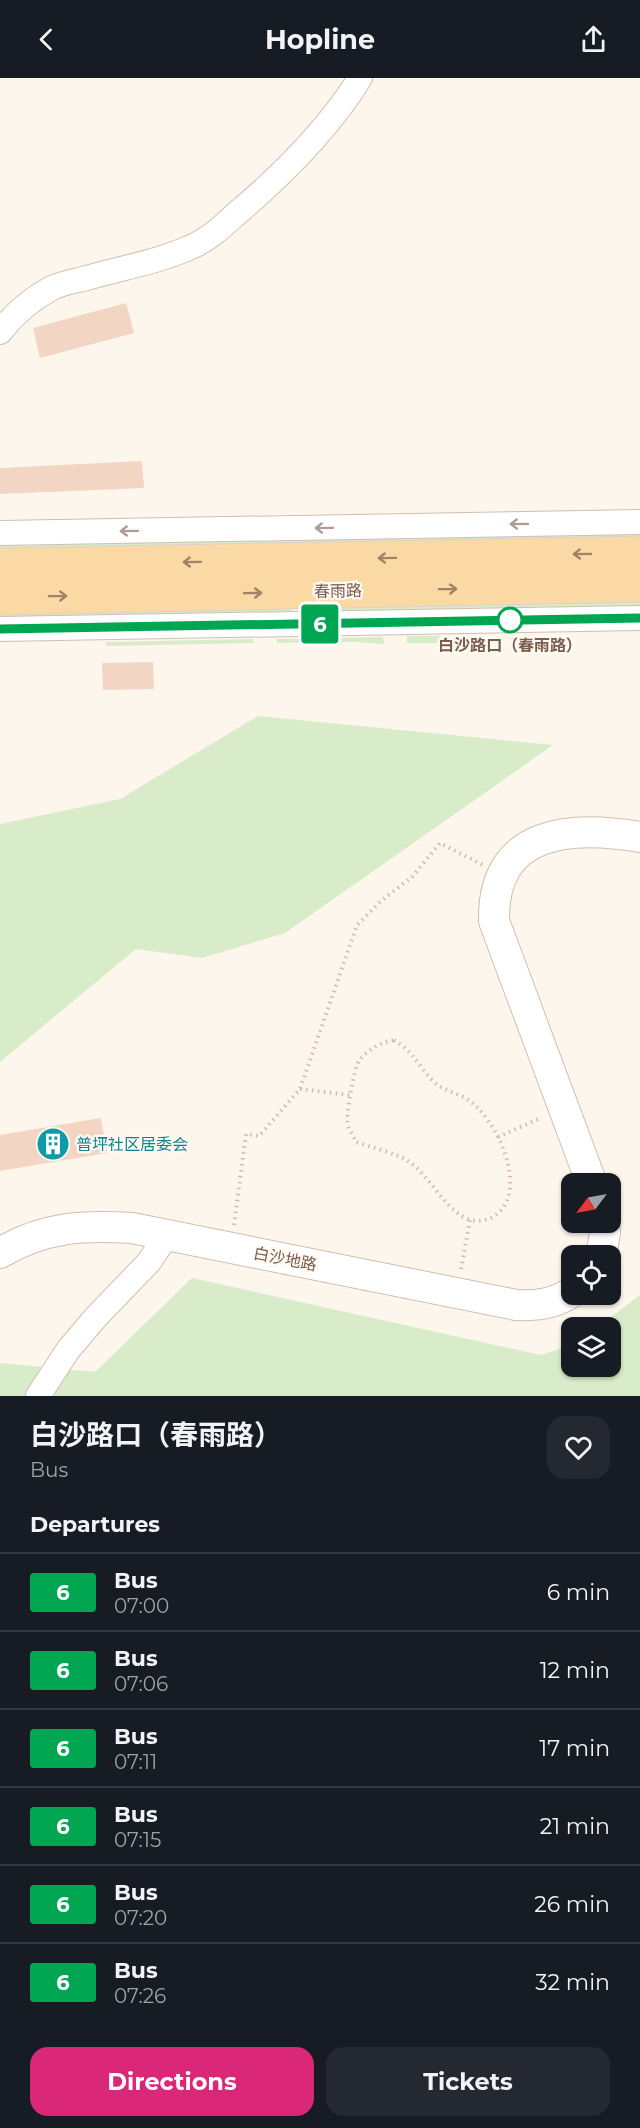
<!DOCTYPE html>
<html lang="en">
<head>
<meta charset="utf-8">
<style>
	:root { --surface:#171b24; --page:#242831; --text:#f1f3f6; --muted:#9ea1a6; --line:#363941; --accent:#db2777 }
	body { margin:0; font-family:Montserrat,"Noto Sans SC",sans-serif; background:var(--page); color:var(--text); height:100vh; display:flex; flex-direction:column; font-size:22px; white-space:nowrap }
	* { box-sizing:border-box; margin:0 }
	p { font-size:20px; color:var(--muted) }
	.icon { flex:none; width:33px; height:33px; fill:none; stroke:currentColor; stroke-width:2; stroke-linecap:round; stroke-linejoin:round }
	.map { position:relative; height:1318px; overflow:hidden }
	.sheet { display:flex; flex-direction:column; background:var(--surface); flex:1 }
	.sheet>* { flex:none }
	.badge { padding:0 12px; border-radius:4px; font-size:21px; line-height:39px }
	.needle { width:39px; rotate:238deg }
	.controls { position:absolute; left:561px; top:1095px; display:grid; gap:12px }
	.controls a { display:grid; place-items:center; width:60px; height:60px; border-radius:12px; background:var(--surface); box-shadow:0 2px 4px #0004; font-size:30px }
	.map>.badge { position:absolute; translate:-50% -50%; box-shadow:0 0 0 3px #fff }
	h2 { padding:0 30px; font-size:22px; line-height:54px }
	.round { display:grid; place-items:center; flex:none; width:63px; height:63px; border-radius:18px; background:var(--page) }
	.headline { display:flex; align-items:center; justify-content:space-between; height:102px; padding:0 30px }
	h1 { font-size:28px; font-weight:700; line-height:45px }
	.cta { display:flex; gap:12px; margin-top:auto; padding:12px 30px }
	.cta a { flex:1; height:69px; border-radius:18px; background:var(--accent); color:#fff; font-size:24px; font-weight:700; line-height:69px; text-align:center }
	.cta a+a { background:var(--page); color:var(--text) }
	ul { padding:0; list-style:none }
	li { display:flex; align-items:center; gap:18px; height:78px; padding:0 30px; border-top:2px solid var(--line) }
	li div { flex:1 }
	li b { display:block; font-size:22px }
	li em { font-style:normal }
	li .badge { min-width:66px; font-weight:700; text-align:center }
	header { display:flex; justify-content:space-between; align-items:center; height:78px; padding:0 30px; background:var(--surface); font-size:27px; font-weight:700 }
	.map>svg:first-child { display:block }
	.green { fill:#d8ecc9 }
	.building { fill:#f3d5c3 }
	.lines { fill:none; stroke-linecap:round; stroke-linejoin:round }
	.minor-casing { stroke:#d1beb0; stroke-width:26 }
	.tertiary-casing { stroke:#d1beb0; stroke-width:32 }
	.primary-casing { stroke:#dad1cd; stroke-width:35 }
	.path { stroke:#d9b8a5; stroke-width:4; stroke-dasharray:1.5 4.5; stroke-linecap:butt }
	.minor { stroke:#fff; stroke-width:24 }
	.tertiary { stroke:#fff; stroke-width:30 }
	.primary { stroke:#fbd9a5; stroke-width:33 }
	.oneway { stroke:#af9d94 }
	.oneway2 { stroke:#a18267 }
	.line-casing { stroke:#fff; stroke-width:14 }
	.line { stroke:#00a651; stroke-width:9 }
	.stop-dot { fill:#fff; stroke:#00a651; stroke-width:3 }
	.labels { text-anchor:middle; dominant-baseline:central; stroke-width:4.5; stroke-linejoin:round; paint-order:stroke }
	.street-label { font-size:16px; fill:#7a5c4d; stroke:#fffaf3 }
	.stop-label { font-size:16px; font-weight:bold; fill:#7a5c4d; stroke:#fffaf3 }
	.culture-label { font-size:16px; fill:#0d838f; stroke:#fffaf3; text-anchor:start }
</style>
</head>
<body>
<header><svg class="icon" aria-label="back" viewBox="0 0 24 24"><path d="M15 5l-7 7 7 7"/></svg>Hopline<svg class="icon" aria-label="share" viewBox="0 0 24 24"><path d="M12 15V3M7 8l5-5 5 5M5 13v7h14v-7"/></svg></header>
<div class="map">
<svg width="640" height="1318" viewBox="0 0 640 1318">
	<rect width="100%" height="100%" fill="#fdf6ec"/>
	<path class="green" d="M640 449V459L0 470V461Z
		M640 524V535L324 541V530Z
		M292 531 293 541 0 546V535Z
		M407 558H440V565H407Z
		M383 559 384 566 356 564 277 565V561Z
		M253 561 254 565 106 568V564Z
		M258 638 553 667 285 855 202 880 136 871 0 984V746L120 721Z
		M192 1200 541 1277 571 1267 572 1288H610V1250L598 1249 640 1217V1318H0V1285L95 1294Z"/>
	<path class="building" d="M126 225 134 255 40 280 33 250Z
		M142 383 144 410 0 416V390Z
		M153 584 154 611 103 612 102 585Z
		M101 1040 107 1075 0 1093V1057Z"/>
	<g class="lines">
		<g class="minor-casing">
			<path id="minor" d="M0 254C14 236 31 221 52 210 62 205 75 203 87 200 121 190 158 184 191 169 208 162 222 149 235 137 281 98 328 52 360 0
				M0 455 640 444
				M0 551 640 540
				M38 1318 68 1272 96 1239 149 1184 167 1157"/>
		</g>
		<g class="tertiary-casing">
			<path id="tertiary" d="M592 1106 494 843C492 752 570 747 640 759
				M0 1175C43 1149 83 1147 132 1150L516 1227C537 1228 554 1226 572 1214
				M601 1178 605 1155 604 1144"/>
		</g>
		<g class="primary-casing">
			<path id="primary" d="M0 487 640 475
				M0 520 640 507"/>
		</g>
		<path class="path" d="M394 962C414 974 416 985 431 1001 441 1012 455 1014 467 1021 495 1039 524 1100 503 1130 495 1140 484 1145 471 1142 446 1135 430 1097 408 1083 396 1075 370 1069 356 1064 354 1059 349 1052 348 1047 345 1037 354 992 359 983 367 972 381 964 394 962Z
			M300 1011 350 1017
			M498 1059 541 1040
			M234 1147 246 1056 259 1058 300 1011 357 847 382 822 412 799 440 765 483 787
			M461 1191 470 1142"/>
		<use href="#minor" class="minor"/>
		<use href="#tertiary" class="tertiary"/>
		<use href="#primary" class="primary"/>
	</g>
	<defs><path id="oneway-shaft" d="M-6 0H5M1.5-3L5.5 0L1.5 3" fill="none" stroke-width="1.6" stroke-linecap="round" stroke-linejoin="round" transform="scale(1.5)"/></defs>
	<g class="oneway">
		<use href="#oneway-shaft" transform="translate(519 446) rotate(179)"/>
		<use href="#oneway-shaft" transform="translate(324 450) rotate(179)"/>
		<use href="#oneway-shaft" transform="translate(129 453) rotate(179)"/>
	</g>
	<g class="oneway2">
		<use href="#oneway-shaft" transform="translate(582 476) rotate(179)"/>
		<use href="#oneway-shaft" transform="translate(387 480) rotate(179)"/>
		<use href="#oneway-shaft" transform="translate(192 484) rotate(179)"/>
		<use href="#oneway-shaft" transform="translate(448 511) rotate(-1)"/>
		<use href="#oneway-shaft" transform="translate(253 515) rotate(-1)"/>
		<use href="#oneway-shaft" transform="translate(58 518) rotate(-1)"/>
	</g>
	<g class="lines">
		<g class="line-casing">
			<path id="line" d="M0 551 640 540"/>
		</g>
		<use href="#line" class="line"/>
	</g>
	<defs>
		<g id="building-disc" transform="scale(1.725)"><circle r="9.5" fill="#0f9aa8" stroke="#fffaf3"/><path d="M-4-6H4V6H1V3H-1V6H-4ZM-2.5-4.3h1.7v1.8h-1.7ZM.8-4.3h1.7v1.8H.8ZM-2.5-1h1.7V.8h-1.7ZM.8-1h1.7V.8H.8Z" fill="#fff"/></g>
	</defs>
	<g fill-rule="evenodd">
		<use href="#building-disc" x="53" y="1066"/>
	</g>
	<circle class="stop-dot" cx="510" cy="542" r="12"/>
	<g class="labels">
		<g class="street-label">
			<text transform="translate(338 513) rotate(-1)">春雨路</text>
			<text transform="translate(285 1181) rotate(11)">白沙地路</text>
		</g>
		<g class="stop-label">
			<text x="510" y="567">白沙路口（春雨路）</text>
		</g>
		<g class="culture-label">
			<text x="76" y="1066">普坪社区居委会</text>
		</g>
	</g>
</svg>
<div class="controls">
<a><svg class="needle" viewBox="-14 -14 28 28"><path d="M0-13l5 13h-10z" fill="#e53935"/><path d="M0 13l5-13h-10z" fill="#9ea1a6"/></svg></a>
<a><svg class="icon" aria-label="locate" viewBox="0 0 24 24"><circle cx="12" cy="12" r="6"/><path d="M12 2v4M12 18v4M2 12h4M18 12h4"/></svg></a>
<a><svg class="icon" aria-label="layers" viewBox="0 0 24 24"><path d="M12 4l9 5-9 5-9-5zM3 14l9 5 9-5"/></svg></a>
</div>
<b class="badge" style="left:320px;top:546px;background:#00a651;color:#fff">6</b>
</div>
<section class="sheet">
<div class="headline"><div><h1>白沙路口（春雨路）</h1><p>Bus</p></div><a class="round"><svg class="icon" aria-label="heart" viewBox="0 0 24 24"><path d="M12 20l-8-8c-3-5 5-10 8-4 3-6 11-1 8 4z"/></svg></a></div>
<h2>Departures</h2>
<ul>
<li><span class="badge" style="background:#00a651;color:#fff">6</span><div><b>Bus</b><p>07:00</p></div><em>6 min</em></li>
<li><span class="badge" style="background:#00a651;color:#fff">6</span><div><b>Bus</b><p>07:06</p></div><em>12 min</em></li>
<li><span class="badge" style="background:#00a651;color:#fff">6</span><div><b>Bus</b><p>07:11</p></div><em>17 min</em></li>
<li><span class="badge" style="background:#00a651;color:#fff">6</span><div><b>Bus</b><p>07:15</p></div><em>21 min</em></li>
<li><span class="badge" style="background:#00a651;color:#fff">6</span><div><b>Bus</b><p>07:20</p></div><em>26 min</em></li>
<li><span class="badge" style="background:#00a651;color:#fff">6</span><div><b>Bus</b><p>07:26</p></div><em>32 min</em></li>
</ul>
<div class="cta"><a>Directions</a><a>Tickets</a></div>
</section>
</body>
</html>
